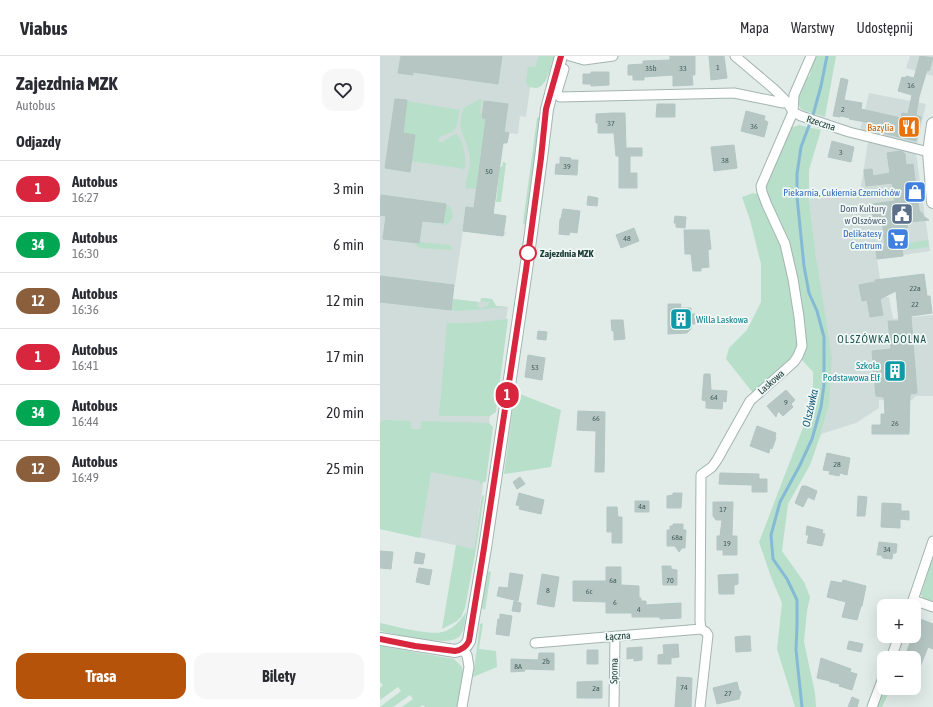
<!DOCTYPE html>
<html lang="pl">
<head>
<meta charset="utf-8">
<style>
	:root { --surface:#fff; --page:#f7f7f7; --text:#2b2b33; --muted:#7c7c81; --line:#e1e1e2; --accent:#b45309 }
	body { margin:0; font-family:"Asap Condensed",sans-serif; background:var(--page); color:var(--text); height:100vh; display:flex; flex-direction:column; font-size:15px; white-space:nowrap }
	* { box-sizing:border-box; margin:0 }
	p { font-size:13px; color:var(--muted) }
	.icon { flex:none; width:22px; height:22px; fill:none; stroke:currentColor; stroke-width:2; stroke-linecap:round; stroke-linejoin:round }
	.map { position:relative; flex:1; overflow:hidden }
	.drawer { display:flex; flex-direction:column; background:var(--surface); width:380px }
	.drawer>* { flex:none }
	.badge { padding:0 8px; border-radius:13px; font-size:14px; line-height:26px }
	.controls { position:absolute; left:497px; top:543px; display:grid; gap:8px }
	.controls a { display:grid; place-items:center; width:44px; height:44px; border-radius:8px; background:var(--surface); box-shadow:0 4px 16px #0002; font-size:20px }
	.map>.badge { position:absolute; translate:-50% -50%; box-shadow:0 0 0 2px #fff }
	h2 { padding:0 16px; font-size:15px; line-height:36px }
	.round { display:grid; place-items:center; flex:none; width:42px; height:42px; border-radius:12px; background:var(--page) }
	.head { display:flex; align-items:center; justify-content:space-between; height:68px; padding:0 16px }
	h1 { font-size:19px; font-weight:700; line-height:30px }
	.action { display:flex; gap:8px; margin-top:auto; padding:8px 16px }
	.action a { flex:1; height:46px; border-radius:12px; background:var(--accent); color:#fff; font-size:16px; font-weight:700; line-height:46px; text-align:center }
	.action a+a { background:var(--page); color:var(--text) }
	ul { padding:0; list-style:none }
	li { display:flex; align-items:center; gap:12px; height:56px; padding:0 16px; border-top:1px solid var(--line) }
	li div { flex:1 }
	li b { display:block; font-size:15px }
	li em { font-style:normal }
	li .badge { min-width:44px; font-weight:700; text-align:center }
	header { display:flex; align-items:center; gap:24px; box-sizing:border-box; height:56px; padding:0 20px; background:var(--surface); border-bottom:1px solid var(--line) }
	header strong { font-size:19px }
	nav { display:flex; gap:22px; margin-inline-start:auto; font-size:14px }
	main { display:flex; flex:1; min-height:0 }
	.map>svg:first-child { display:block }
	.built { fill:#cfdcd9 }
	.green { fill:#b8dfca }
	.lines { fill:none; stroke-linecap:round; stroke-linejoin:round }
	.stream { stroke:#85bad5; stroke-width:3 }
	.building { fill:#b6c7c3; stroke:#b3c6c2 }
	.minor-casing { stroke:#a3b4b1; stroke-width:11 }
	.tertiary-casing { stroke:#a3b4b1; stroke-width:14 }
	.minor { stroke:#fff; stroke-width:9 }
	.tertiary { stroke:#fff; stroke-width:12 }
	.line-casing { stroke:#fff; stroke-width:9 }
	.line { stroke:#d7263d; stroke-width:6 }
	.stop-dot { fill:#fff; stroke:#d7263d; stroke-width:2 }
	.labels { text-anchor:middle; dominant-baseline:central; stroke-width:3.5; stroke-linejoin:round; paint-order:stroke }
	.number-label { font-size:8px; fill:#46605d }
	.street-label { font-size:10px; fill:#203e3b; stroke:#f1f9f6 }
	.food-label { font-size:10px; fill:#c56008; stroke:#f1f9f6; text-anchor:end }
	.shop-label { font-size:10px; fill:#366cbe; stroke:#f1f9f6; text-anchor:end }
	.service-label { font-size:10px; fill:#4e5e75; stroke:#f1f9f6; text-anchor:end }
	.stop-label { font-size:10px; font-weight:bold; fill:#203e3b; stroke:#f1f9f6; text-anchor:start }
	.culture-label { font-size:10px; fill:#0d838f; stroke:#f1f9f6; text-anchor:start }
	.neighbourhood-label { font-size:11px; letter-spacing:1px; fill:#1b514e; stroke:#f1f9f6 }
	.water-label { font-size:11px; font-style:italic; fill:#175a7d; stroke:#f1f9f6 }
</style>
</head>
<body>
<header>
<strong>Viabus</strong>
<nav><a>Mapa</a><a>Warstwy</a><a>Udostępnij</a></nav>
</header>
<main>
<section class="drawer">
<div class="head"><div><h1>Zajezdnia MZK</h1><p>Autobus</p></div><a class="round"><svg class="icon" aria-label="heart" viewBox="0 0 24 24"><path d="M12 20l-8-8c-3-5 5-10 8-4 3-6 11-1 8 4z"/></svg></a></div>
<h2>Odjazdy</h2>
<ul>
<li><span class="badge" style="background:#d7263d;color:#fff">1</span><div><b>Autobus</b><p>16:27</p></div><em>3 min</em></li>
<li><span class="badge" style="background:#00a651;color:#fff">34</span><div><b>Autobus</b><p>16:30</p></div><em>6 min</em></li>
<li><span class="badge" style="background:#8b5e3c;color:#fff">12</span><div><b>Autobus</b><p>16:36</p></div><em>12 min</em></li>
<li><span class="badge" style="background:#d7263d;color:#fff">1</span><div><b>Autobus</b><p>16:41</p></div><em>17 min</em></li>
<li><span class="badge" style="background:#00a651;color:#fff">34</span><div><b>Autobus</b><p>16:44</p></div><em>20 min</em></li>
<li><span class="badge" style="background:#8b5e3c;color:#fff">12</span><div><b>Autobus</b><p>16:49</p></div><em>25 min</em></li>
</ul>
<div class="action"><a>Trasa</a><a>Bilety</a></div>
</section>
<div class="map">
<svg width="553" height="651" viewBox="0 0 553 651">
	<rect width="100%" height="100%" fill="#e1ece9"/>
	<path class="built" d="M0 0H161L150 32 146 61 140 60 138 78 129 77 127 87H123L115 146 111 158 126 160 124 175 126 176 125 179H124L123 180 83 175 75 229 74 230 73 243 100 246 101 242 112 243 116 250 128 251 113 357 110 360 109 368 111 370 94 493 0 473Z
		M530 0H553V20L526 12Z
		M489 37 546 48 537 88 480 75Z
		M488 86 534 96 536 98 550 195 497 203 500 223 495 224 494 245 503 241H509L513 263 553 259V340H536L532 344H499V352L476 367 441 378 449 349 436 201 429 143 480 136Z"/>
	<path class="green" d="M159 0H174C170 11 167 37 151 31L150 32 146 26 148 11H155Z
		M433 0H456L445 61 425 55 420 52 418 46 417 45 418 39 425 24 430 19Z
		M100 43H102L100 57H102L101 63 126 66 125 76 104 73 96 133 86 132C85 124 90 114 90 104 89 83 74 75 84 52Z
		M27 45 80 54C75 71 81 74 61 80L58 84 59 86C67 87 71 77 77 78 84 88 86 100 85 113L31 105 35 79 23 77Z
		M159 61 160 62 145 169 143 167 157 62Z
		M419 69 441 74 429 114V143L436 201 452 302 449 349 441 378 430 409 408 448 402 495 424 526 430 541 427 555 424 586 435 637 436 651H415L397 593 402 547 391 521 379 486 424 369 433 341V316L421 303V259L385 131 411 70 414 71Z
		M123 106 126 107 121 146H116L120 111H122Z
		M373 137 377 138 381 142 403 189 416 259 418 293 415 299 373 337 346 303 349 292 367 274 381 246V208L370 164 362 141Z
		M66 148 71 152 73 161 68 168 63 169Z
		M548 184 549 191 527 194 526 187Z
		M39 186 70 189 72 192 71 194 41 192 38 191 35 187H39Z
		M101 242 112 243 116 250 128 251 80 255 71 254 73 243 98 246V251L104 252 105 250H108L109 246 101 245Z
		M128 263 116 356 110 360H59L67 267H90Z
		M135 336 181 354 171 411 124 418Z
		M3 364 31 365V373H41V365L109 367 113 371 106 425 100 428V425L51 416 40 482 0 473V366Z
		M102 439 104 440 96 493 85 552 81 561 77 565 62 573 76 489 94 493Z
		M553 501V547L543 543 541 538Z
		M107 515 111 516 105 554 102 552Z
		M86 556C85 563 85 574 80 580 78 582 74 584 71 584 60 588 13 578 0 575V567C15 570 52 581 66 575 75 571 81 564 86 556Z
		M103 567 99 593 116 595 117 611 93 621 100 568Z
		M0 590 74 603 82 611 83 616 77 651H45L43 649 40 651H22L33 643 30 639 13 651H0L21 635 18 631 0 644V632L3 629 0 626Z
		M504 632H511L502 651H497Z"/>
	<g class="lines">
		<path class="stream" d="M422 651 416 594 417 570V544L407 523 393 503 391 479 400 446 420 409 432 383 441 351 444 329V281L437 255 429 237 424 210 417 141V118L421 91 433 59 441 30 447 0"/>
	</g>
	<path class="building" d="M21 0H122L118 28 33 16V19L18 17Z
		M290 0H315V19H312L313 29 293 30V19L264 21V24H253V19H248V9L263 8V5L290 4Z
		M329 0H344L347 22 331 24Z
		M540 0 553 2 549 15 547 14 539 41 536 59 541 61 536 85 490 74 491 67 469 63 470 62 461 60 460 61 453 60 461 22 468 24 464 44 482 47 481 53 521 62 522 57 528 58 532 39 518 35 522 21 526 22V20L534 22Z
		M211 16H229V29L211 30V28H203V18H211Z
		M15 43 27 44 23 77 35 79 30 116 5 112Z
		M104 45 128 48 124 76 129 77 127 87H123L113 158 126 160 123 180 83 175 86 151 94 152 106 63 102 62Z
		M277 48H295V61H276Z
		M366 55 385 60 384 64 388 66 384 81 361 75Z
		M232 57H245L246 92H262V100H250V117H257V132H239V100H236L234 77H218V67H216V58Z
		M452 85 474 91 471 106 448 101Z
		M354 89 357 112 334 115 331 91Z
		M521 95 525 98 526 109 533 108 539 154 543 158V160L549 164 528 166 527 172 519 171 523 200 497 203 496 195 500 194 499 192 505 191 503 172 502 162 493 163 492 148 515 145 512 127 486 130 484 114 492 113 493 120 510 117 507 97Z
		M180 101 191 102V104H198L197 119 175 118 176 108H180Z
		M1 139 66 148 63 167 42 165 39 187 3 183 6 160 0 159Z
		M208 140 218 142 217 150 207 149Z
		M183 153 200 155 197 177 190 176 189 179 179 178 180 163H181Z
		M295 160 306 161 305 172 296 171V167H294Z
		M254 172 259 185 241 192 236 179Z
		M304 174H329L331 193 328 194 329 211 321 212V215H313L311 198H305Z
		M544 218 547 240H550L552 257 531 260 537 337 530 338 529 378H492V369H501V358H505L504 341 496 340 492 295 511 293 508 265H519L516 235 500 243 503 259 490 261 487 244 482 245 479 229 495 226V224Z
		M0 220 74 229 71 254 0 246Z
		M288 248H301L300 252H311V258H315V268H311V273L307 277 288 278Z
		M231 264H243L245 283 234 284V275H232Z
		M158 275 167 276 166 284 157 283Z
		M148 299 165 302 162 324 145 321Z
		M324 318H330L331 334 347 335 346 346 343 345 342 353 326 352V345L322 344Z
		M406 334 415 344 411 348 413 351 403 360 398 355 396 361 387 350Z
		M198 355 225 356 224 416H215L216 375 197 374Z
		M377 370 396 377 395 381 396 382 392 393 390 392 389 397 370 390Z
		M447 397 470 402 467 419 460 417 459 420 449 418 450 415 443 414Z
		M340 417 379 418V423H387V436H372V429L339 428Z
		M140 421 145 428 137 433 133 426Z
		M422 430H426L437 435 434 444 428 441 423 451 415 447Z
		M139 437 164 444 161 458 139 453 140 450 136 449Z
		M293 437H302L301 452H287V440L293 439Z
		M478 440 487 441 485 460H477Z
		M255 445H269V456H255Z
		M333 446H353L352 480H357V499H343V494H337V480H340L342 464H336L333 460Z
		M502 447 521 448V455H529V464L520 463V472L501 471Z
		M227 451H237L238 461H242V487H232V476H227Z
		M293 468H303V474H306L305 492H302L299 496 295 490H287V474H290V470H293Z
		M427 470 443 474 442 477 445 478 442 490 427 487 429 479H426Z
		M499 486 517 488 516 497H513L512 503 503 502 501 499H497Z
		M0 495 13 496 11 513 0 512Z
		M36 496 45 498 43 508 34 507Z
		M282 510H291V513L297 514V529H283Z
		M226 511H241V529L259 530V542H261V545H266V549L301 547V562L280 563V561H252V557H226V546L193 545V525H226Z
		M39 512 52 514 49 529 36 526Z
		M130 517 143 519 138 545 117 540 119 531 128 532Z
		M162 518 179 521 174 551 157 548Z
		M358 518V528L354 529V538H339L338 519Z
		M463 524 486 530 482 550H481L477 564 462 561 466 546 447 541 451 525 462 527Z
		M134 545 141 547 140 556 132 555Z
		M120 558 132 560 129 580 116 578 118 563H120Z
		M540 563 553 568V593L548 591 534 626V602H524L533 580H534V577Z
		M364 580H370L371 595 356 596 355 581Z
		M469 585 483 588 481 596 467 593Z
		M298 588 299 601 291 602V608H278V599L284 598 283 589Z
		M262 591V604L254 605V602L247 603V592Z
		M207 594H218V608H207Z
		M159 597H174V614L145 613V615L131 616V603L158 604Z
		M441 602 471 613 470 616 477 618 472 634 459 630 460 628 450 626V625L437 622Z
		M297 621 312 622 311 651H295Z
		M222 625V642H197V626Z
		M357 626 359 634 361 636 359 643 337 648 333 632Z
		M472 641 479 644 477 651H468Z"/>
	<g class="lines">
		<g class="minor-casing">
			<path id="minor" d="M190 0 204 4 233 0
				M355 0 394 33 407 46 413 56 421 60 469 76 549 96
				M184 13 177 36 180 41 354 37 403 47 407 46
				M533 544 553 551
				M531 550 553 485
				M155 587 321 573
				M511 602 519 580
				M82 651 89 611 87 599 82 593
				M234 651 235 580
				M320 651 328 579 326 576 321 573 320 565 321 419 332 411 337 404 370 345 414 306 418 300 422 290 419 261 413 223 405 188 387 149 382 136 381 130 413 56 414 39 431 0
				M492 651 504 619"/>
		</g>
		<g class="tertiary-casing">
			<path id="tertiary" d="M553 68 549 96 553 146
				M0 583 75 595C82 594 86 591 89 585L105 492 146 214 161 102 167 53 181 0"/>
		</g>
		<use href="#minor" class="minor"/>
		<use href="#tertiary" class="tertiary"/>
	</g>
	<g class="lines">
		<g class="line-casing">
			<path id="line" d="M0 583 35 590 75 595C82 594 86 591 89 585L104 492 146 214 161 102 166 53 181 0"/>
		</g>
		<use href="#line" class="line"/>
	</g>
	<defs>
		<g id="restaurant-square" transform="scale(1.15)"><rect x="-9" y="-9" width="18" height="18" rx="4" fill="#e8710a" stroke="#f1f9f6"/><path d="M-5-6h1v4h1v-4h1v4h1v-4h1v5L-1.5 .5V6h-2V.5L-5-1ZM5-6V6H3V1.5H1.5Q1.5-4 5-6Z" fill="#fff"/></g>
		<g id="shop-square" transform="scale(1.15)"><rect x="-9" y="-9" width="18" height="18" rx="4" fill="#3f7fe0" stroke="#f1f9f6"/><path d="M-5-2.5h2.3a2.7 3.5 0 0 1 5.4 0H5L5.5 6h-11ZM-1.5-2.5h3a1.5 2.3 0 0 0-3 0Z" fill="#fff"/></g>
		<g id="civic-square" transform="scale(1.15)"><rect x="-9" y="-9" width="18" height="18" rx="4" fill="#5c6f8a" stroke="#f1f9f6"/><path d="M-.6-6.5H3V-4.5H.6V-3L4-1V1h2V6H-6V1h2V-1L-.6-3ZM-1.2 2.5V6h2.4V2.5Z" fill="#fff"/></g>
		<g id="supermarket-square" transform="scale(1.15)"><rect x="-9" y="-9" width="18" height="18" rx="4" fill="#3f7fe0" stroke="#f1f9f6"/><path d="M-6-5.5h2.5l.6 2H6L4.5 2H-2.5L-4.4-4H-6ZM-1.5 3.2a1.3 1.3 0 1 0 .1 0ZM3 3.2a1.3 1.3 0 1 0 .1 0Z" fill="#fff"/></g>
		<g id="building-square" transform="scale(1.15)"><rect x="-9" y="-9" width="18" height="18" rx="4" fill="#0f9aa8" stroke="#f1f9f6"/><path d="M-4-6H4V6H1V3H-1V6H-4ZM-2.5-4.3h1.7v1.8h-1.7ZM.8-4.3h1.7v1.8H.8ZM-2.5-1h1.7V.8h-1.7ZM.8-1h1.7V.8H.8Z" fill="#fff"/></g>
	</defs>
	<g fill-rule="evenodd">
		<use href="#restaurant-square" x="529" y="71"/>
		<use href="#shop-square" x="535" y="136"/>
		<use href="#civic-square" x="522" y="158"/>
		<use href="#supermarket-square" x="518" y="183"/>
		<use href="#building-square" x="301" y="263"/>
		<use href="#building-square" x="515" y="315"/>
	</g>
	<circle class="stop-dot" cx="148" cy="197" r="8"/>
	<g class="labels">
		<g class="number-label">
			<text x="338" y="11">1</text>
			<text x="271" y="12">35b</text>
			<text x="303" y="12">33</text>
			<text x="531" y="29">16</text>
			<text x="463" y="53">2</text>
			<text x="231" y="67">37</text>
			<text x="374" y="70">36</text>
			<text x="461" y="96">3</text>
			<text x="345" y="104">38</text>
			<text x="187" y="110">39</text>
			<text x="109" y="115">50</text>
			<text x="247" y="182">48</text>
			<text x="535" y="232">22a</text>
			<text x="535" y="248">22</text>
			<text x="155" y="311">53</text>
			<text x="334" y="341">64</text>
			<text x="406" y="346">9</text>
			<text x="216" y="362">66</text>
			<text x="515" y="367">26</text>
			<text x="457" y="408">28</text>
			<text x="262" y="450">4a</text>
			<text x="343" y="453">17</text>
			<text x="297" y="481">68a</text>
			<text x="347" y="487">19</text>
			<text x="507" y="493">34</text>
			<text x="233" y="524">6a</text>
			<text x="290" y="524">70</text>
			<text x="168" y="534">8</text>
			<text x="209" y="535">6c</text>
			<text x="235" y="546">6</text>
			<text x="259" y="553">4</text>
			<text x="166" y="605">2b</text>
			<text x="138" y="610">8A</text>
			<text x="304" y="631">74</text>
			<text x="216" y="632">2a</text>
			<text x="348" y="637">27</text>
		</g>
		<g class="street-label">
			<text transform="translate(441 67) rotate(18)">Rzeczna</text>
			<text transform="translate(391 326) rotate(-41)">Laskowa</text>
			<text transform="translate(238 580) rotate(-4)">Łączna</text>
			<text transform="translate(234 615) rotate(-89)">Sporna</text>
		</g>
		<g class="food-label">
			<text x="514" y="71">Bazylia</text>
		</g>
		<g class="shop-label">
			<text x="520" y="136">Piekarnia, Cukiernia Czernichów</text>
			<text x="502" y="177">Delikatesy<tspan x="502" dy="12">Centrum</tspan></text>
		</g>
		<g class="service-label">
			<text x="506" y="152">Dom Kultury<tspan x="506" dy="12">w Olszówce</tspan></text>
		</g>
		<g class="stop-label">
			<text x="160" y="197">Zajezdnia MZK</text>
		</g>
		<g class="culture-label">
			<text x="316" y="263">Willa Laskowa</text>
			<text x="500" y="309" text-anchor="end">Szkoła<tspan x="500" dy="12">Podstawowa Elf</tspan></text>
		</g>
		<g class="neighbourhood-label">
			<text x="502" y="283">OLSZÓWKA DOLNA</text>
		</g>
		<g class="water-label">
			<text transform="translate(430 352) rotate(-77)">Olszówka</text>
		</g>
	</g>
</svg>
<div class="controls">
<a>+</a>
<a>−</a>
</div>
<b class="badge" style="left:127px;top:339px;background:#d7263d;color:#fff">1</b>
</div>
</main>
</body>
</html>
